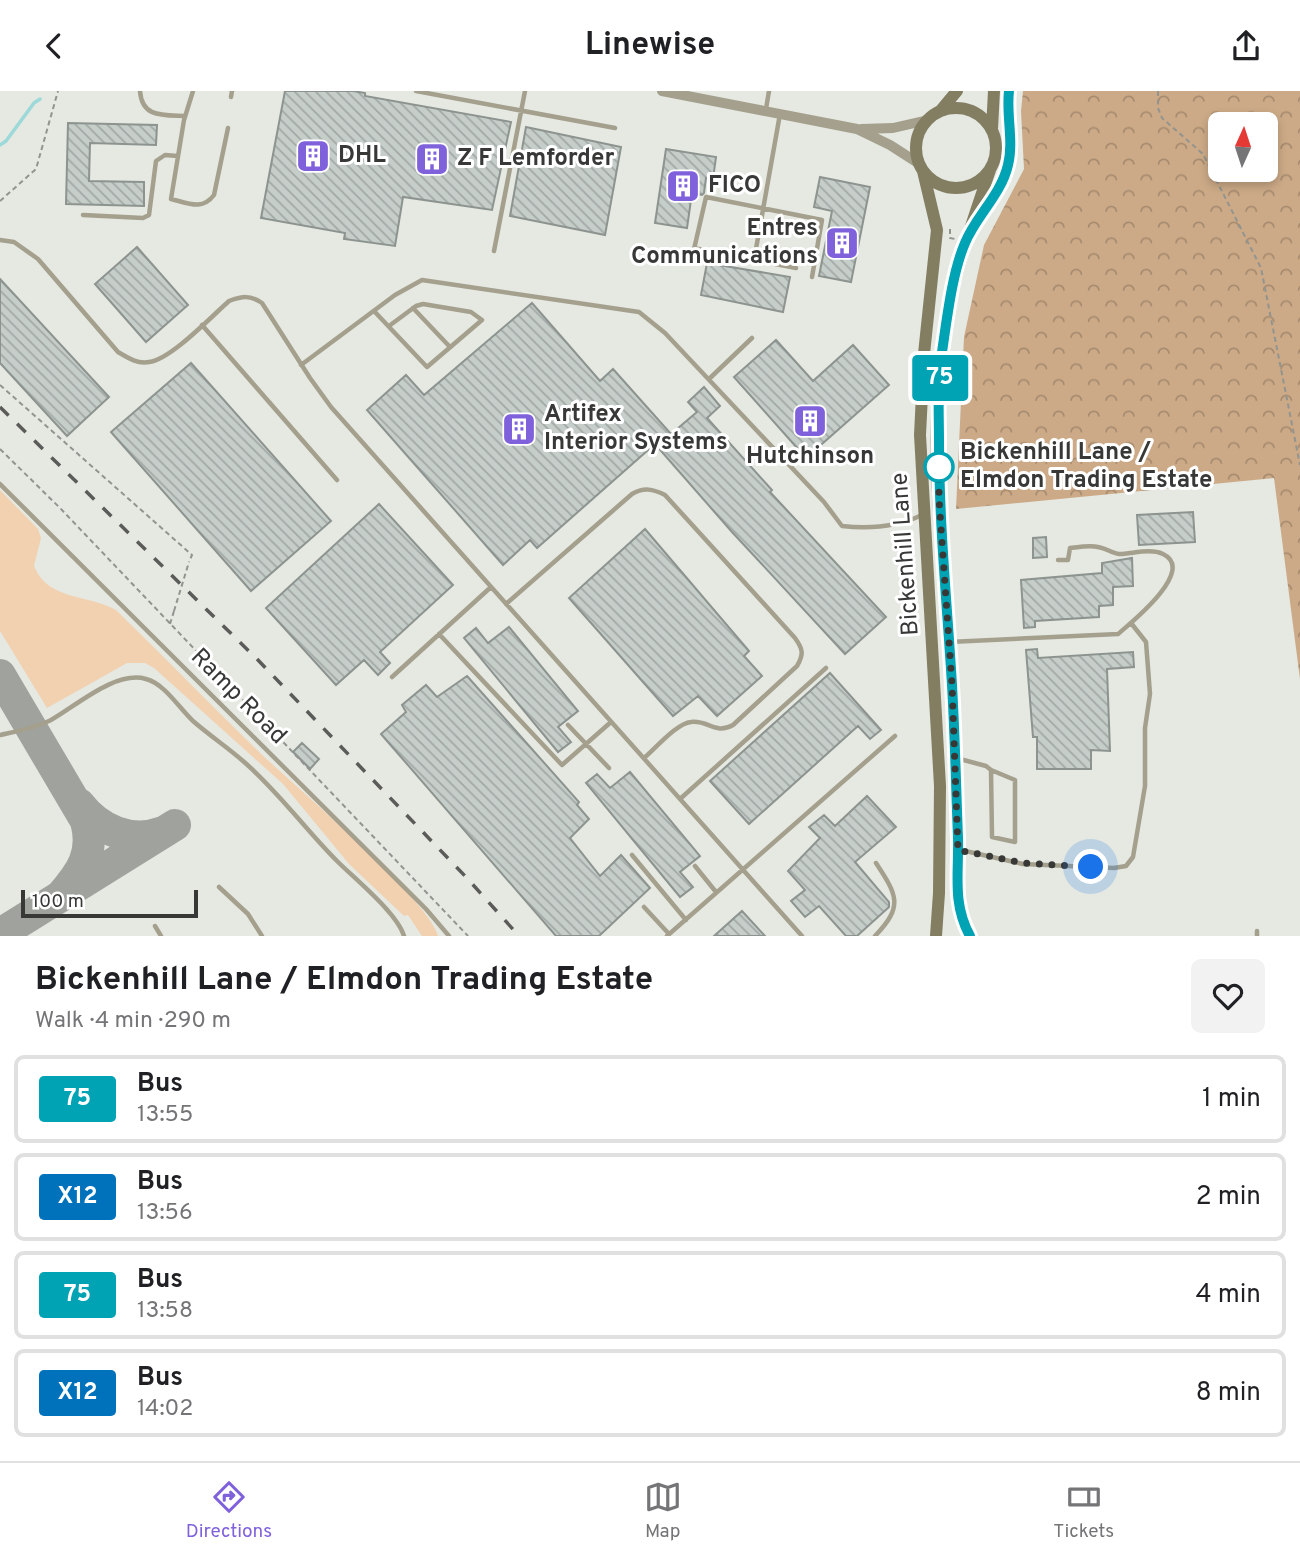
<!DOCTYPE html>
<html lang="en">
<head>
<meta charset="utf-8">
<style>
	:root { --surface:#fff; --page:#f2f2f2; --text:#202124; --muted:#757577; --line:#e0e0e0; --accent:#8061dc }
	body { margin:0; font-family:Overpass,sans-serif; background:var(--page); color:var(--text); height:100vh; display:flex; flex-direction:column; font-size:26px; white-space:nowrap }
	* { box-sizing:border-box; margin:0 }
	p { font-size:23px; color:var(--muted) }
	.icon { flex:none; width:38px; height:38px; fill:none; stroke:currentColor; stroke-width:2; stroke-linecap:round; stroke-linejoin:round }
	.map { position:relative; height:845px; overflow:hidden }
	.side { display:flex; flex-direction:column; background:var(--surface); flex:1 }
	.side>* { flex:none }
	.badge { padding:0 14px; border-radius:5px; font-size:24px; line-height:46px }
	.needle { width:46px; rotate:3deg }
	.buttons { position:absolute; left:1208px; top:21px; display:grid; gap:14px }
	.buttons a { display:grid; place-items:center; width:70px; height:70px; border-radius:10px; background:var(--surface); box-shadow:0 4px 10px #0003; font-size:35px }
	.scale { position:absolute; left:21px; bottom:18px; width:177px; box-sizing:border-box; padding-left:7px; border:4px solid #383937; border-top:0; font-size:19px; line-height:24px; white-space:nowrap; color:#383937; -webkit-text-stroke:5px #fff; paint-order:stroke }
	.you { position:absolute; width:35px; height:35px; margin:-18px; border:5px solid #fff; border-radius:50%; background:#1a73e8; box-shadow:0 0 0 10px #1a73e833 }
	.map>.badge { position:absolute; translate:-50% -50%; box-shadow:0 0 0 4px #fff }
	.round { display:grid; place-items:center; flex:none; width:74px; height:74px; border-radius:10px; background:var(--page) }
	.overview { display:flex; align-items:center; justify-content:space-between; height:119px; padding:0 35px }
	h1 { font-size:33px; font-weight:700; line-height:52px }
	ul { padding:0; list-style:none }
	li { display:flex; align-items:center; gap:21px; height:88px; margin:0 14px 10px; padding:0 21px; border:4px solid var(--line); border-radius:10px }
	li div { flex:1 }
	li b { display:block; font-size:26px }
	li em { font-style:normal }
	li .badge { min-width:77px; font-weight:700; text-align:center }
	header { display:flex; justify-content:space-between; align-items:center; height:91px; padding:0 35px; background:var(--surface); font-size:32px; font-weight:700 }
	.dock { display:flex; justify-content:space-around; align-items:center; height:98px; border-top:2px solid var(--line); background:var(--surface); font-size:19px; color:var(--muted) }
	.dock a { display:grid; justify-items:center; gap:4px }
	.dock .on { color:var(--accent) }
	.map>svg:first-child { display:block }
	.grass { fill:#f2d1b1 }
	.forest { fill:url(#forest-crowns); fill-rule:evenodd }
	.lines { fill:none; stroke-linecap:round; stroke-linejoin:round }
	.stream { stroke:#9cd9d8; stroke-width:3.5 }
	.taxiway { stroke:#a0a29e; stroke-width:32 }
	.building { fill:url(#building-back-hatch); stroke:#8d9490; stroke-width:2 }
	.path { stroke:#92948f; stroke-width:2; stroke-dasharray:5 3.5; stroke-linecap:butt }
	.lane { stroke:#a4a08d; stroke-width:4.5 }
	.street { stroke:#a4a08d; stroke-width:10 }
	.secondary { stroke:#837e61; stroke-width:12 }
	.rail { stroke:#5b5c59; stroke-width:3.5; stroke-dasharray:12 12; stroke-linecap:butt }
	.path-bridge { stroke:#92948f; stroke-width:2; stroke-dasharray:5 3.5; stroke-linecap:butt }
	.line-casing { stroke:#fff; stroke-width:16 }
	.line { stroke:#00a3b4; stroke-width:10 }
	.walk { stroke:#383937; stroke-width:7; stroke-dasharray:0 12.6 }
	.stop-dot { fill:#fff; stroke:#00a3b4; stroke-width:3.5 }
	.labels { text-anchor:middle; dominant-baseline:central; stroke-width:6; stroke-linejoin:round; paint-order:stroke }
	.poi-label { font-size:24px; font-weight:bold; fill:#383937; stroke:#fff; text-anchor:start }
	.stop-label { font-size:24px; font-weight:bold; fill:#383937; stroke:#fff; text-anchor:start }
	.street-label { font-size:24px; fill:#383937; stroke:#fff }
</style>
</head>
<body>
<header><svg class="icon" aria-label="back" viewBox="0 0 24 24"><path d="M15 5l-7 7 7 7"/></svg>Linewise<svg class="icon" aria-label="share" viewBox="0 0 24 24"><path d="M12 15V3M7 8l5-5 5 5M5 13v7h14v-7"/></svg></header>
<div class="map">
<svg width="1300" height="845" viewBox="0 0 1300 845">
	<defs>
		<pattern id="forest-crowns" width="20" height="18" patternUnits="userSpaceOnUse" patternTransform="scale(1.75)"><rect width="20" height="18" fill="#ccaa87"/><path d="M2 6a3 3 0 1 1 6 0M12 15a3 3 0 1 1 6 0" fill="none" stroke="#a78b6f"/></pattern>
		<pattern id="building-back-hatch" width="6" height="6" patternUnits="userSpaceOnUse" patternTransform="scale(1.75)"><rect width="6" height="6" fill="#c6ceca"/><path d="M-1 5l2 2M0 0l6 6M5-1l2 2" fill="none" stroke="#a2a8a5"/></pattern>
	</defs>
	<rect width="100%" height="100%" fill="#e5e9e2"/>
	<path class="grass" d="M0 399 38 438 41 447 34 475C48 510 88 503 116 519 164 566 212 615 260 662 293 693 431 811 438 845H422L408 824 404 825 349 773 283 693 154 577 145 572H127L47 617 0 540Z"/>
	<path class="forest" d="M1023 0H1300V588L1274 387 956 418 964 246 984 154 1024 78 1021 20ZM1220 33H1265V79H1220Z"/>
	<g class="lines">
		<path class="stream" d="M0 54 6 50 34 12 40 8"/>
		<path class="taxiway" d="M0 584 86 730C95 763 81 782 61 805
			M79 713C99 739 131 753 163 741
			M0 843 175 734"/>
	</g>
	<path class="building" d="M285 0H353L365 2V5L511 31 492 119 403 106 395 155 344 148 345 142 261 127Z
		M68 32 157 34 156 54 90 52 89 90 144 91V115L66 113Z
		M526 36 621 56 605 144 510 125Z
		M666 58 716 66 713 88 706 87 704 102 702 104 692 102 687 137 655 132Z
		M820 86 870 96 851 191 819 185 832 120 814 116Z
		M137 156 188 214 146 251 95 193Z
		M707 172 790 186 783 221 701 204Z
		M0 188 109 306 67 345 0 272Z
		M532 212 600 290 613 278 671 343 697 321 688 311 704 296 720 315 707 327 772 399 770 401 886 526 845 563 732 441 655 353 537 457 530 449 503 474 367 319 406 284 424 304Z
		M776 249 813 290 853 254 889 294 806 367 734 286Z
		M191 272 331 430 251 500 111 341Z
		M379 413 453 494 380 561 390 572 378 584 364 569 336 594 266 517Z
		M1193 421 1195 451 1139 454 1137 424Z
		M645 438 749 560 744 565 762 585 717 625 698 605 673 625 569 507Z
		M1046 446 1047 466 1033 467V447Z
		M1132 467 1133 495 1113 496V514L1099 515V526L1035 530V536L1024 537 1021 489 1102 482V472Z
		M509 536 578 620 558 636 571 651 558 661 464 547 476 537 488 552Z
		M1037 558 1038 567 1133 561 1134 576 1107 578 1110 660 1091 659V678H1037V646H1033L1026 559Z
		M830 582 881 639 870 648 858 635 749 733 710 690Z
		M467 585 579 711 577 714 589 728 570 747 600 785 621 764 650 797 599 845H556L381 643 406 621 402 614 426 594 437 606Z
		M302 652 319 668 310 678 293 661Z
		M630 681 700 765 680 781 693 796 680 806 586 692 597 683 610 697Z
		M867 705 896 736 855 771 889 811V816L857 845H846L819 815 805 826 791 810 805 799 788 780 820 747 809 736 824 724 835 735Z
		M742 820 765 845H714Z"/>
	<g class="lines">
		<path class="path" d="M1158 0V17L1162 27 1203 63 1261 177 1300 374
			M0 110 36 78 58 0
			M950 138V147L955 148
			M0 294 192 464 189 471
			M0 358 60 417 468 845
			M170 533 174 520"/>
		<path class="lane" d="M140 0C142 27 163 24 185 25
			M193 0 184 29 171 108C188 112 202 120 214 104L228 37
			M416 0 615 37
			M231 6 232 0
			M766 18 769 0
			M83 124 143 127 149 124 156 70 165 64 178 65
			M978 131C992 109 1008 87 1010 61 1012 41 1006 21 1009 0
			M0 149 14 151 38 168 118 261C128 267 137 273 149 271 170 269 211 226 229 210 243 205 250 204 262 212L310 287 331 316 802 845
			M694 157 796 177
			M494 160 525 0
			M692 167 706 106 822 129 812 186
			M754 169 780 23
			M413 217 450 256
			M374 220 427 276 482 229 471 221 423 213 416 215 389 235
			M202 234 337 389
			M301 274 395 204 422 189 639 221 665 242 824 411 842 435C870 438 897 436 922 424
			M709 288 752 247
			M0 393 426 818 449 845
			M506 513 632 403C644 396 653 398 665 404L795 547C803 558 804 563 797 575L733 634C715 644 709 629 691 631 677 632 655 658 644 667
			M439 543 562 674 611 631
			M949 551 1118 543C1131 532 1197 479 1163 463 1150 457 1132 463 1119 463 1112 462 1105 457 1098 456 1090 454 1079 456 1070 457L1068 469H1058
			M392 586 491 496
			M568 634 609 677
			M0 644C18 640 35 637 51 629 76 615 116 579 146 588 165 593 179 617 193 630 209 644 227 656 243 670 278 700 305 738 337 770 355 788 397 822 404 845
			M956 667 986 675 991 679 992 746 1015 751V689L991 679
			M680 708 826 577
			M961 759 1023 773 1114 777 1126 775 1133 766 1145 695V637L1150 603 1146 551 1131 532
			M632 764 686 829
			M695 775 716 801
			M219 796 248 823 262 845
			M644 816 669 843
			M155 835 161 845
			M1257 840V845
			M667 845 895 645
			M875 845C904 815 897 804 876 772"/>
		<path class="street" d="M662 0 857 38 890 54 918 72
			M861 38 893 37 928 29"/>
		<path class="secondary" d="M916 57a40 40 0 1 1 80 0a40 40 0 1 1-80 0Z
			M941 19 957 0
			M992 38 994 0
			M923 80 937 139 924 263 920 344 940 695 939 802 936 845
			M970 845C952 811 959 783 958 747 956 695 955 644 952 593 945 484 929 373 941 264 948 200 969 140 990 79"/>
		<path class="rail" d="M0 316 256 567 466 786 519 845"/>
		<path class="path-bridge" d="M174 520 189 471"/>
	</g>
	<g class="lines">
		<g class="line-casing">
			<path id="line" d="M970 845C952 812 959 783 958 747 956 696 955 645 952 594 947 512 939 432 939 351 939 321 937 290 942 261 947 228 952 182 965 152 976 125 1001 104 1008 74 1014 50 1006 24 1009 0"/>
		</g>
		<use href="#line" class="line"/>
		<path class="walk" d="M939 376V408L952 593 958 759 1023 772 1091 776"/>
	</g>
	<defs>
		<g id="building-square" transform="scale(1.75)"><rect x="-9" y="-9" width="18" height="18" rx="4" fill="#8061dc" stroke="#fff"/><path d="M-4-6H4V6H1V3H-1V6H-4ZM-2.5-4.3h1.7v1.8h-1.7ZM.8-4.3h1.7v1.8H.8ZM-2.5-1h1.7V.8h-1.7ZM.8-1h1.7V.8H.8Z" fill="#fff"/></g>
	</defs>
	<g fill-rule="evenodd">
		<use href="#building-square" x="313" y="65"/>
		<use href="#building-square" x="432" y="68"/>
		<use href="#building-square" x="683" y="95"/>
		<use href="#building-square" x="842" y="152"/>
		<use href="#building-square" x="810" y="330"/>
		<use href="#building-square" x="519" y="338"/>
	</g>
	<circle class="stop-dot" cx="939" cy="376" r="14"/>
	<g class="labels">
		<g class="poi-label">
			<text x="338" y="65">DHL</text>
			<text x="457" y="68">Z F Lemforder</text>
			<text x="708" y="95">FICO</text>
			<text x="818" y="138" text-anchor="end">Entres<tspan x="818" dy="28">Communications</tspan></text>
			<text x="544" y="324">Artifex<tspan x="544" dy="28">Interior Systems</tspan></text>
			<text x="810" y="366" text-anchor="middle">Hutchinson</text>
		</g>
		<g class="stop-label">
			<text x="960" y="362">Bickenhill Lane /<tspan x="960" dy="28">Elmdon Trading Estate</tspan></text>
		</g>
		<g class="street-label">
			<text transform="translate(906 463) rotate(-94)">Bickenhill Lane</text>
			<text transform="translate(238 606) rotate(45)">Ramp Road</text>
		</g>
	</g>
</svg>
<div class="buttons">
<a><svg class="needle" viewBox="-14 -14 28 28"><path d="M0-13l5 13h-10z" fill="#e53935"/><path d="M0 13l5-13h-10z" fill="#757577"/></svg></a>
</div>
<div class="scale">100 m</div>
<div class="you" style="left:1091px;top:776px"></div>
<b class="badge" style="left:940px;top:287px;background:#00a3b4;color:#fff">75</b>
</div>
<section class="side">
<div class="overview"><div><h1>Bickenhill Lane / Elmdon Trading Estate</h1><p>Walk · 4 min · 290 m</p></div><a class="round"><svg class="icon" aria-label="heart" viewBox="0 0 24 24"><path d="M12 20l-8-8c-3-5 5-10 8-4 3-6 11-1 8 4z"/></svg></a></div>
<ul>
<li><span class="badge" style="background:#00a3b4;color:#fff">75</span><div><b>Bus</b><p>13:55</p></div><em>1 min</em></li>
<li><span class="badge" style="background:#0072bc;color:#fff">X12</span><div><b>Bus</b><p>13:56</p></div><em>2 min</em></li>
<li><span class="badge" style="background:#00a3b4;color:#fff">75</span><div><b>Bus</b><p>13:58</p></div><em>4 min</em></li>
<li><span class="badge" style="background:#0072bc;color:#fff">X12</span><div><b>Bus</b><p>14:02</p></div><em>8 min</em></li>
</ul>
</section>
<nav class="dock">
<a class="on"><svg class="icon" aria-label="directions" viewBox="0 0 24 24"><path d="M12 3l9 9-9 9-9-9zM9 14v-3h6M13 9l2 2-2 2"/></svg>Directions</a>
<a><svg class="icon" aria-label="map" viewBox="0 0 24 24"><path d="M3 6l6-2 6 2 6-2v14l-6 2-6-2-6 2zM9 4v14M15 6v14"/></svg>Map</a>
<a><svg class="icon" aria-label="tickets" viewBox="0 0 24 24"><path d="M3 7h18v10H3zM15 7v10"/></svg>Tickets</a>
</nav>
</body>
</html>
